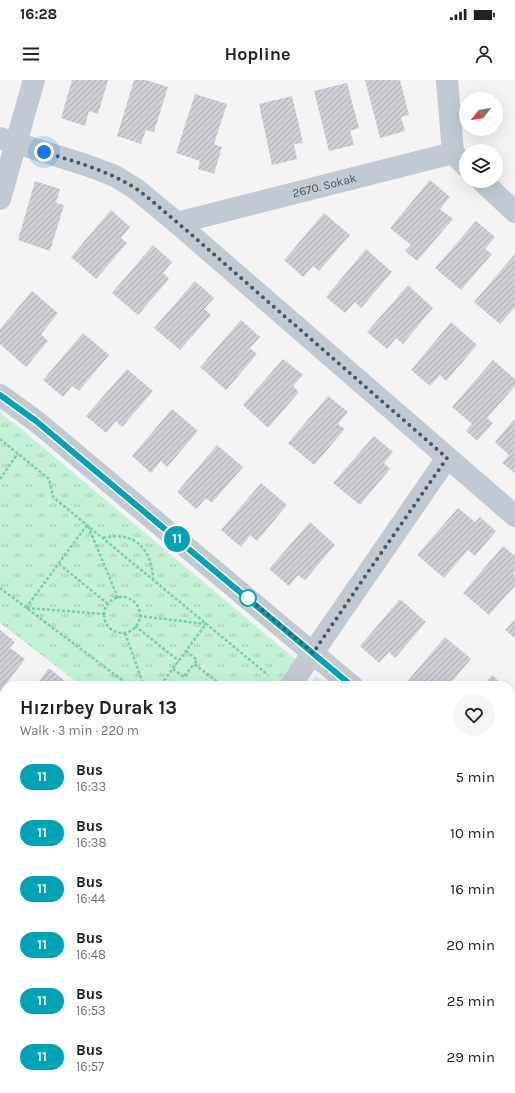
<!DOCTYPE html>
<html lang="en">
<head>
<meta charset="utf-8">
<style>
	:root { --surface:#fff; --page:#f6f6f6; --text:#222; --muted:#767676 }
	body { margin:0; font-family:Karla,sans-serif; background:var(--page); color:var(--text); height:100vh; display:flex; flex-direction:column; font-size:15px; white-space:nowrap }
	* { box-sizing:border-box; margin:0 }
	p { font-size:13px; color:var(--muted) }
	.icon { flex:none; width:22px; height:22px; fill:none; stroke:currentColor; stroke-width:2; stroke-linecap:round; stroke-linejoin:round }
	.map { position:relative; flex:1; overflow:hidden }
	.side { position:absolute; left:0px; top:601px; width:515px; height:412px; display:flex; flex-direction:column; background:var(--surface); border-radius:16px 16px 0 0; box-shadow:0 4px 16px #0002 }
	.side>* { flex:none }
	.badge { padding:0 8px; border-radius:13px; font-size:14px; line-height:26px }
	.needle { width:26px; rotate:239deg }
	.fabs { position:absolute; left:459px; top:12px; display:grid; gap:8px }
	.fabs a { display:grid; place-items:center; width:44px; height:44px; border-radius:50%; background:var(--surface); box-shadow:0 4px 16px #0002; font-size:20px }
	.you { position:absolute; width:20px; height:20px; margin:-10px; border:3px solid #fff; border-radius:50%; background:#1a73e8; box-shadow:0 0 0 6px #1a73e833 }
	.map>.badge { position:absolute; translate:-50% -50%; box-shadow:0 0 0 2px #fff }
	.round { display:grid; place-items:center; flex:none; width:42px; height:42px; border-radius:21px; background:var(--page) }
	.overview { display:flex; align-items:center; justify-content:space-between; height:68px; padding:0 20px }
	h1 { font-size:19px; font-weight:700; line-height:30px }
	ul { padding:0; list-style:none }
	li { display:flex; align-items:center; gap:12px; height:56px; padding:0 20px }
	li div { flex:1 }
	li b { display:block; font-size:15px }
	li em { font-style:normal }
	li .badge { min-width:44px; font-weight:700; text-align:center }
	.status { display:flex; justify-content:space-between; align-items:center; height:28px; padding:0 20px; background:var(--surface); direction:ltr }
	.status svg { height:11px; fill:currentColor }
	header { display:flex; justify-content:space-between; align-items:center; height:52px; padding:0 20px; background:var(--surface); font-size:18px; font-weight:700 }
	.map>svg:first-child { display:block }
	.grass { fill:url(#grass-dots) }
	.park { fill:url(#park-tufts) }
	.building { fill:url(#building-hatch) }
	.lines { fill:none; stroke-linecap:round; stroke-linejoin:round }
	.path { stroke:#7ad0a6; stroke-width:2.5; stroke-dasharray:3 2; stroke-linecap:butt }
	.minor { stroke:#c1cad2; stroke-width:22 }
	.line-casing { stroke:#fff; stroke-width:9 }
	.line { stroke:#00a3b4; stroke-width:6 }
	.walk { stroke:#4a5661; stroke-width:4; stroke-dasharray:0 7.2 }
	.stop-dot { fill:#fff; stroke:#00a3b4; stroke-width:2 }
	.labels { text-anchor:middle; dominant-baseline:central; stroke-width:3.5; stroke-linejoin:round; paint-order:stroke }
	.street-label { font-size:12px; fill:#4a5661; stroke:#fff }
</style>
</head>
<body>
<div class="status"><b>16:28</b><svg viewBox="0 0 49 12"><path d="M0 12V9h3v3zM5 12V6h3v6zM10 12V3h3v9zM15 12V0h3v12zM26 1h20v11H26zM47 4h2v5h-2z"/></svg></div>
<header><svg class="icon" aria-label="menu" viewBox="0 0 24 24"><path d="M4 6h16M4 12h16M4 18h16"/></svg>Hopline<svg class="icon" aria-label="person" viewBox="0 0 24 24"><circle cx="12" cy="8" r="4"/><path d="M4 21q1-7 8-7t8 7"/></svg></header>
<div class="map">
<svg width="515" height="1013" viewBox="0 0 515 1013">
	<defs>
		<pattern id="grass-dots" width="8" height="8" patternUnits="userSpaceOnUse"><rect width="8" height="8" fill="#c3f1d5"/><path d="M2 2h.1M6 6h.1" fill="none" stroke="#a0c6b0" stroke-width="1.8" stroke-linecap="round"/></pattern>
		<pattern id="park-tufts" width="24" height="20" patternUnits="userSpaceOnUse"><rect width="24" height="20" fill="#c3f1d5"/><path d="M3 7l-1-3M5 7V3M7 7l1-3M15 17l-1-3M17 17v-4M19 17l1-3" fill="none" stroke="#a0c6b0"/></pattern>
		<pattern id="building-hatch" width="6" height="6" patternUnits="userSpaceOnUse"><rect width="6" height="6" fill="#cdcfd5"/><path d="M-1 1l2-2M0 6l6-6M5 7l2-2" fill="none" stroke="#a8abb0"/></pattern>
	</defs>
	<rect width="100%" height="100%" fill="#f5f3f3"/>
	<path class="grass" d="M0 991 5 995V1008H22L28 1013H0Z"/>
	<path class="park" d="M0 333 26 353 295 579 276 606H82L0 543Z
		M316 596 328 606H309Z
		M510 759 515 764V937L510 933Z"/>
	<path class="building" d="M72 0H108L98 34 89 31 85 46 61 38Z
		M134 0H146L168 7 154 52 146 50 141 64 117 56Z
		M365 0H400L409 35 401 37 405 51 380 58Z
		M347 3 359 48 350 51 354 65 329 71 314 11Z
		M195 14 227 24 214 64 222 67 214 94 198 89 200 81 176 73Z
		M292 16 303 63 294 64 297 79 272 85 259 24Z
		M430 100 450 117 440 129 453 139 417 181 405 171 411 165 390 148Z
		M35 101 60 109 56 123 64 125 50 171 18 160Z
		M111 130 130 147 121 158 127 163 96 199 71 177Z
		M324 133 350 155 319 191 313 186 303 197 284 180Z
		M476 141 495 157 485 169 492 174 461 210 435 188Z
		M153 165 172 182 163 193 169 199 138 235 112 213Z
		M366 169 392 192 361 228 355 222 345 233 326 217Z
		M515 174V227L500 244 474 222Z
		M195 201 214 218 204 229 211 235 180 270 154 248Z
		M408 205 433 228 403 264 396 258 387 269 367 252Z
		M32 211 58 233 41 254 48 261 26 287 0 264V249Z
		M241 240 260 257 250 268 257 274 226 310 200 287Z
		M451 242 477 265 446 301 440 295 430 306 411 290Z
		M83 253 109 275 79 311 72 306 63 317 43 300Z
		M283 279 303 295 293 306 299 312 268 348 243 325Z
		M493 280 515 299V306L487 338 493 343 477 361 466 351 472 344 452 327Z
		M127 289 153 311 122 347 116 341 106 353 86 336Z
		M328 316 348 332 338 344 345 349 314 385 288 363Z
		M172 329 198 351 167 387 161 381 151 393 132 376Z
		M515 338V393L502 383 509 375 495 362Z
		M374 356 393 372 384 383 390 389 360 425 333 403Z
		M217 365 243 387 212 423 206 418 196 429 177 412Z
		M261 403 287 425 257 461 250 455 241 467 221 450Z
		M458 428 475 442 480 437 496 451 475 476 468 470 444 498 417 475Z
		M310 442 335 465 305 500 298 495 289 506 269 489Z
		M503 466 515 476V492L513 494 515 496V506L489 535 463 513Z
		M400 519 426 542 395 578 389 572 379 583 360 566Z
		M515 539V558L505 550Z
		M0 550 15 562 10 568 25 579 0 612Z
		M445 557 471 579 448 606H407L405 604Z
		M49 588 66 602 63 606H35Z
		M492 595 504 606H483Z
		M510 611 515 615V621L510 627Z
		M515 659V697L510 692V665Z
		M0 698 5 702V711L0 718Z
		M5 750V789L3 788 0 791V756Z
		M5 861V928L2 932 0 930V868Z
		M510 953 515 957V964L510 970Z
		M515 1006V1013H510Z
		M118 1008H155L151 1013H125Z
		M187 1008H217L224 1013H183Z
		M277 1008H326L322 1013H283Z
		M370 1008H385L388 1013H363Z
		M467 1008H481L477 1013H474Z"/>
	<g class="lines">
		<path class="path" d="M0 359 49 399 53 417 268 595
			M0 399 18 373
			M88 446 118 518
			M103 458C134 450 152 469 153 499
			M59 484 108 524
			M0 508 130 606
			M104 535a18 18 0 1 1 36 0a18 18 0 1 1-36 0Z
			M26 528 87 445
			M27 528 104 534
			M139 536 206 544 160 606
			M135 546 179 581
			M125 553 144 606
			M186 571 197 580 194 584 223 606
			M173 589 184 597 194 584
			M510 799 515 803
			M510 870 515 864
			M510 893 515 897"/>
		<g class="minor">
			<path d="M447 0 453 73"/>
			<path d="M0 58 86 85 115 96 136 109 177 143 515 436"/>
			<path d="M482 101 515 132"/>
			<path d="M0 119 34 0"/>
			<path id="s1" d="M177 143 453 73 466 86"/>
			<path d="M0 315 36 341 352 606"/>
			<path d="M290 606 447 378"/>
			<path d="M0 676 5 680"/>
			<path d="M510 738 515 743"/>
			<path d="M0 975 5 978"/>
			<path d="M44 1008 50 1013"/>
			<path d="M430 1008 437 1013"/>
		</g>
	</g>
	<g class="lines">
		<g class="line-casing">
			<path id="line" d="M0 315 36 341 352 606"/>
		</g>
		<use href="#line" class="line"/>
		<path class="walk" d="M44 72C75 82 107 90 135 108 150 118 164 132 178 143L447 378 366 495 313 573 248 518"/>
	</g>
	<circle class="stop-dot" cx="248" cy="518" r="8"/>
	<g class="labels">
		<g class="street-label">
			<text stroke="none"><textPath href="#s1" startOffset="152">2670. Sokak</textPath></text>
		</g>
	</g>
</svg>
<div class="fabs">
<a><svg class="needle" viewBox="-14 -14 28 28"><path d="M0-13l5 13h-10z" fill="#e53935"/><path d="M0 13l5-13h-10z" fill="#767676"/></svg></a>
<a><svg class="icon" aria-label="layers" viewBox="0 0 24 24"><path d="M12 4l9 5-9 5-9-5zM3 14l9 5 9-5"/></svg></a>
</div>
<div class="you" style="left:44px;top:72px"></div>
<b class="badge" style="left:177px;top:459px;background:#00a3b4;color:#fff">11</b>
<section class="side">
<div class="overview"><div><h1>Hızırbey Durak 13</h1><p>Walk · 3 min · 220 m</p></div><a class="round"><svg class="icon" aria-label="heart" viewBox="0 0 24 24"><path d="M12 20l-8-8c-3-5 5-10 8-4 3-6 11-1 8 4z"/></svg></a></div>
<ul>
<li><span class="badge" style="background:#00a3b4;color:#fff">11</span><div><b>Bus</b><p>16:33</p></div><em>5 min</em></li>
<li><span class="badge" style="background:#00a3b4;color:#fff">11</span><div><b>Bus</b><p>16:38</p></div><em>10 min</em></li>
<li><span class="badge" style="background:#00a3b4;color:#fff">11</span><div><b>Bus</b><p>16:44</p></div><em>16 min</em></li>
<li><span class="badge" style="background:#00a3b4;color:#fff">11</span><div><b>Bus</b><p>16:48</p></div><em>20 min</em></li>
<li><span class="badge" style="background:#00a3b4;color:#fff">11</span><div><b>Bus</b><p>16:53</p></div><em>25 min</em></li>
<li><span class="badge" style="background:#00a3b4;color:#fff">11</span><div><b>Bus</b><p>16:57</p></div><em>29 min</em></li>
</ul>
</section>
</div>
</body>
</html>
